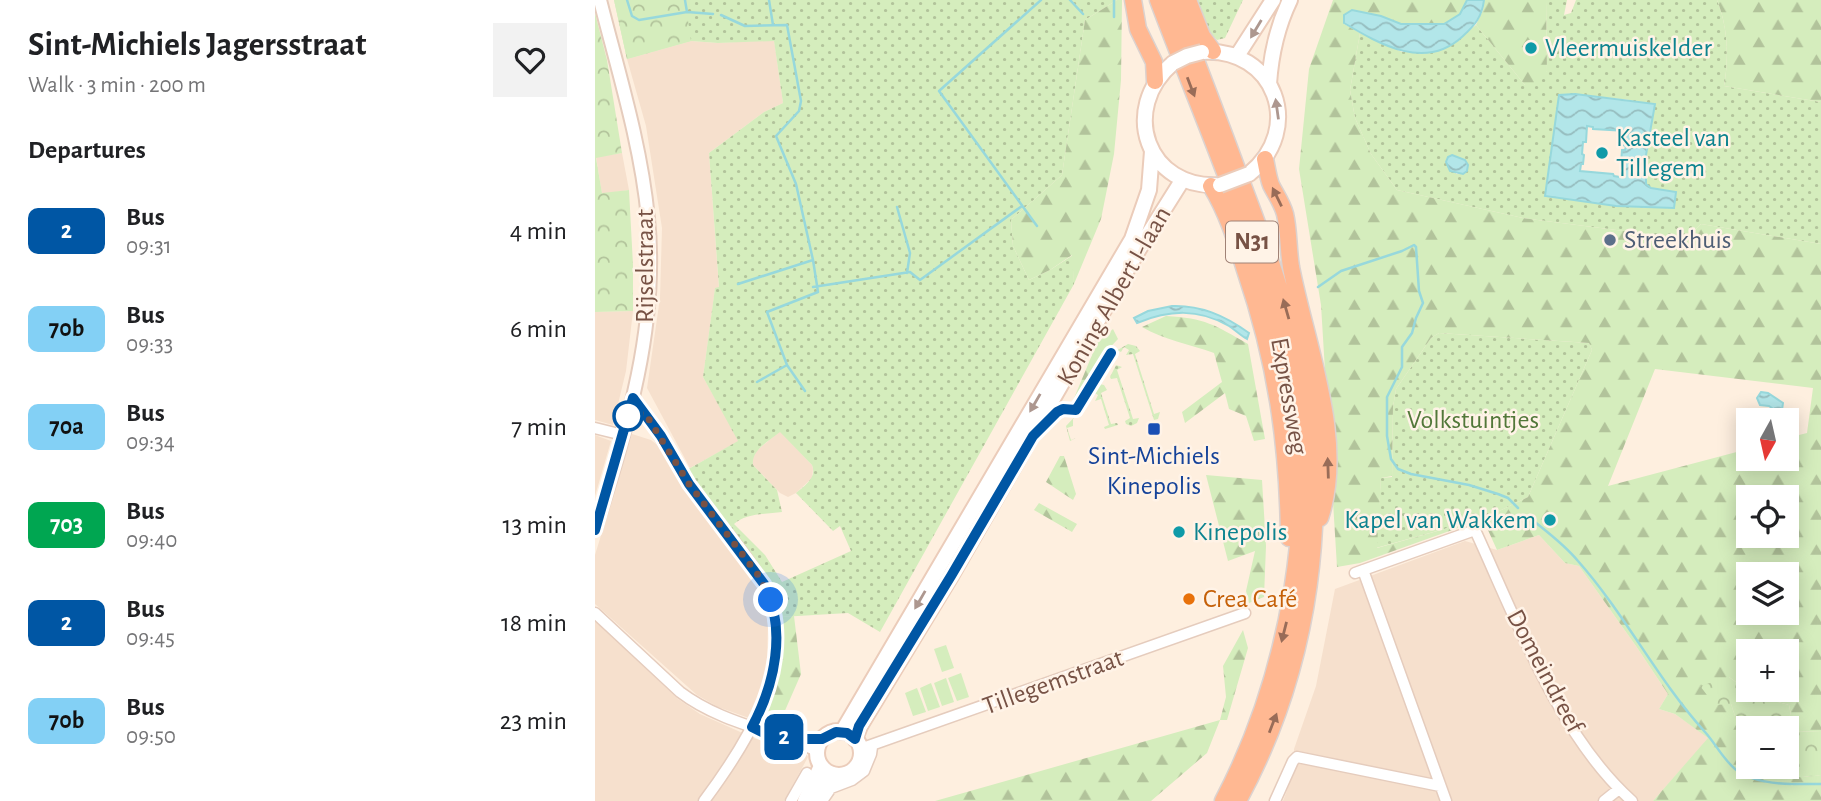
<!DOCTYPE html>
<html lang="en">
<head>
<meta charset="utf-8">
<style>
	:root { --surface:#fff; --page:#f2f2f2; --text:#202124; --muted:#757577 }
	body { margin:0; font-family:"Alegreya Sans",sans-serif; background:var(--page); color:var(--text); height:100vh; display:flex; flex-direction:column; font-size:26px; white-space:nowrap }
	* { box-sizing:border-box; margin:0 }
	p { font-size:23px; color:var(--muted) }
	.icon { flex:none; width:38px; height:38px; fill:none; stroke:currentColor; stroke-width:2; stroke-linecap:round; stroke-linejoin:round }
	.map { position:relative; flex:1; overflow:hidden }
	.drawer { display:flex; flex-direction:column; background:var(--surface); width:595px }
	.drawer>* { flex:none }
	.badge { padding:0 14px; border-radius:10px; font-size:24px; line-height:46px }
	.needle { width:46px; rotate:188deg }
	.fabs { position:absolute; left:1141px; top:408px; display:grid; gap:14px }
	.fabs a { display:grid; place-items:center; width:63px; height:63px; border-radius:0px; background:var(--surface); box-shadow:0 4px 18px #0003; font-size:35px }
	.you { position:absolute; width:35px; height:35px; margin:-18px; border:5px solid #fff; border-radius:50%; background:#1a73e8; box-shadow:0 0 0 10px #1a73e833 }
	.map>.badge { position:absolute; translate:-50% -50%; box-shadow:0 0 0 4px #fff }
	h2 { padding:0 28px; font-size:26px; line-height:63px }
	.round { display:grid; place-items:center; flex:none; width:74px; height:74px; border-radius:0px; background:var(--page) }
	.head { display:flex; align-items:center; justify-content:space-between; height:119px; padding:0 28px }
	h1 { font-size:33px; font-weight:600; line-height:52px }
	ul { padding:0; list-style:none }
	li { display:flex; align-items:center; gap:21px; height:98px; padding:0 28px }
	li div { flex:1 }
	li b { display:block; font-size:26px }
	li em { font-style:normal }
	li .badge { min-width:77px; font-weight:700; text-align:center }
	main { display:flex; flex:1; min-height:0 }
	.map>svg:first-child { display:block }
	.residential { fill:#f6e0cd }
	.grass { fill:url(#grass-dots); fill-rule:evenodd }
	.forest { fill:url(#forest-firs); fill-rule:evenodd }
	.park { fill:url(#park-crowns) }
	.pitch { fill:#d5edbd }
	.water { fill:url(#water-waves); stroke:#97d8dc; stroke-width:2; fill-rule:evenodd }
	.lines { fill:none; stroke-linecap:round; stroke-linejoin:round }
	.stream { stroke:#97d8dc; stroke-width:2.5 }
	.minor-casing { stroke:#e5ccbd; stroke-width:13 }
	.tertiary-casing { stroke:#e5ccbd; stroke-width:16 }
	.secondary-casing { stroke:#ebccba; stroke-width:18 }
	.trunk-casing { stroke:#dcd2cf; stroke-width:19 }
	.minor { stroke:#fff; stroke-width:10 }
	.tertiary { stroke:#fff; stroke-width:12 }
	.secondary { stroke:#fff; stroke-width:14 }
	.trunk { stroke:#ffb892; stroke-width:16 }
	.secondary-bridge-casing { stroke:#ebccba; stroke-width:18; stroke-linecap:butt }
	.secondary-bridge { stroke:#fff; stroke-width:14 }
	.oneway { fill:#ad978f }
	.oneway2 { fill:#996c58 }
	.line-casing { stroke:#fff; stroke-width:16 }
	.line { stroke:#0056a4; stroke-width:10 }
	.walk { stroke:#775245; stroke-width:7; stroke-dasharray:0 12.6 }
	.culture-dot { fill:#0f9aa8; stroke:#fff3e7; stroke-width:2.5 }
	.service-dot { fill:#5c6f8a; stroke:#fff3e7; stroke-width:2.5 }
	.stop-dot { fill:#fff; stroke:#0056a4; stroke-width:3.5 }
	.transit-dot { fill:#1a4fb4; stroke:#fff3e7; stroke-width:2.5 }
	.food-dot { fill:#e8710a; stroke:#fff3e7; stroke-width:2.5 }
	.labels { text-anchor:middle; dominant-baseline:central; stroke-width:5; stroke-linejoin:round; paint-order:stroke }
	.shield { fill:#fff3e7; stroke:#a08276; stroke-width:2 }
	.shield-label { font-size:24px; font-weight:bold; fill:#775245 }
	.culture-label { font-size:26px; fill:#0d838f; stroke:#fff3e7; text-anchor:start }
	.service-label { font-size:26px; fill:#4e5e75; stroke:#fff3e7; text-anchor:start }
	.street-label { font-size:26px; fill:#775245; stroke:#fff3e7 }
	.park-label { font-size:26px; fill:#527839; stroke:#fff3e7 }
	.transit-label { font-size:26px; fill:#164399; stroke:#fff3e7 }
	.food-label { font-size:26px; fill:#c56008; stroke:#fff3e7; text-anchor:start }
</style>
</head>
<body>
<main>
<section class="drawer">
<div class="head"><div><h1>Sint-Michiels Jagersstraat</h1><p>Walk · 3 min · 200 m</p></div><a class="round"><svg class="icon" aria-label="heart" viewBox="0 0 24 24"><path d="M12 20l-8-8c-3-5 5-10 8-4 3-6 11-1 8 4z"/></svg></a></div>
<h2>Departures</h2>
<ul>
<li><span class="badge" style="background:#0056a4;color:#fff">2</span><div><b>Bus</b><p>09:31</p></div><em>4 min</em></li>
<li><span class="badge" style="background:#83d0f5;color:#111">70b</span><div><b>Bus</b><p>09:33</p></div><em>6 min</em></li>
<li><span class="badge" style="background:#83d0f5;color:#111">70a</span><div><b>Bus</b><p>09:34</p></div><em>7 min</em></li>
<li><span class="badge" style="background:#00a651;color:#fff">703</span><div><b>Bus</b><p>09:40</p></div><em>13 min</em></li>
<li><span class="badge" style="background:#0056a4;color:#fff">2</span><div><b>Bus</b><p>09:45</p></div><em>18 min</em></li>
<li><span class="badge" style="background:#83d0f5;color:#111">70b</span><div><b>Bus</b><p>09:50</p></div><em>23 min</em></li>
</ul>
</section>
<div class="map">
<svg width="1226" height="801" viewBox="0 0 1226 801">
	<defs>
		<pattern id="grass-dots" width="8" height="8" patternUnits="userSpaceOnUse" patternTransform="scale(1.75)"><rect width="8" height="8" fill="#d5edbd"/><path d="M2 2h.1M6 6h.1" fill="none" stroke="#b2c39b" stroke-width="1.8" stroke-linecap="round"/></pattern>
		<pattern id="forest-firs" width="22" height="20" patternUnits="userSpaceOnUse" patternTransform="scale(1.75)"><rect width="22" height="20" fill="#d5edbd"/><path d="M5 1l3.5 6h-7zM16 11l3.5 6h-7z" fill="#b2c39b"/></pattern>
		<pattern id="park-crowns" width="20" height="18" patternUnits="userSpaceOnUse" patternTransform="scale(1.75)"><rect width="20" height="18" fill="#d5edbd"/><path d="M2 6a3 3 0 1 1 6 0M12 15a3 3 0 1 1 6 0" fill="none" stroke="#b2c39b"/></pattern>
		<pattern id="water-waves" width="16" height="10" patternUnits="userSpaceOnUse" patternTransform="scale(1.75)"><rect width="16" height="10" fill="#b2e6e9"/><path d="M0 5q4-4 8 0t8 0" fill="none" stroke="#96bdbf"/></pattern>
	</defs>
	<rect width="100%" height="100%" fill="#feefdf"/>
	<path class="residential" d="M179 40 188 103 169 112 114 153 124 288 120 289 108 377 144 441 95 468 52 388 65 298 67 228 51 126 32 59 96 41 123 43Z
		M27 153 34 190 7 194 1 157Z
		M38 311 31 371 18 425 0 420V312Z
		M185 431 217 465 218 469 217 478 201 493 193 497 185 493 158 465 157 461 159 453Z
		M37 434 56 440 66 448 91 491 157 578 167 597 173 623 172 665 164 694 154 718 123 707 102 695 0 604V555Z
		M0 435 16 441 0 496Z
		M944 535 970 563 984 566 1041 646 1073 694 1064 709 1080 714 1114 738 1058 801H688L699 771V749L721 686 740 589 870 541 902 550Z
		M0 621 83 699 105 714 161 739 210 752 213 757 189 801H0Z"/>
	<path class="grass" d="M19 0H90L92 14 91 0H522L490 20 467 175 416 220 418 246 434 280 455 270 478 255 479 284 285 632 253 613 186 617 176 587 90 471 143 441 108 377 120 288 124 287 114 153 169 112 188 103 179 41 123 43 96 41 32 59ZM185 432 217 465C222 478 210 485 201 493L238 531 245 526 256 551 187 582 170 555 139 524C150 513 172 514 187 512L182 490 158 465C156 450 174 441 185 432Z
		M601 0H648L630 38 622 40 611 29Z
		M951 0H972L969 15 976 13 981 0H1122C1133 27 1134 58 1129 86L1226 102V244L1106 224 1095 235 1084 238 928 218 802 190 776 154 760 118 755 90 765 33 807 52 871 33 881 25 930 85 952 71ZM980 94 1035 100 1056 138 1051 155V184L1056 188 1081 192 1060 208 1021 206 950 196 964 95ZM858 155 870 160 872 170 868 174H861Z
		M844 333 994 343 997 350 933 497 892 517 781 548 786 478 797 477 798 407 801 389 836 338Z
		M533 344 541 346 545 351 540 354 559 414 565 412 563 419 559 420 538 354 531 355 534 350 529 347 526 352 524 351 508 377 503 379 521 351Z
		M521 365 527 367 522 370 538 419 544 418 542 423 536 426 531 424 530 421 535 418 522 378 516 379 515 377Z
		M504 384 509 385 512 390 506 393 516 424 522 423 523 425 510 429 509 427 514 425 506 399 500 401 503 395 498 392 488 410 478 419V426L472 428 476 440 481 438 475 441 471 426 487 409Z"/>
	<path class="forest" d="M522 0H527L526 80 519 154 506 219 479 284 477 255 455 270 434 280 418 246 416 220 467 175 490 20Z
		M738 0H872L865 14 849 24H806L786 16 757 10 749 24 765 33 755 90 760 118 776 154 802 190 928 218 1084 238 1095 235 1106 224 1226 244V732L1199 731 1194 705 1160 696 1134 677 1136 704 1144 728 1142 760C1173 775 1190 780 1226 775V801H1058L1113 738 1080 714 1064 709 1073 694 1041 646 984 566 970 563 944 535 902 550 888 519 765 563 742 567 726 305 704 169 714 69ZM844 333 994 343 997 350 933 497 892 517 782 548 786 478 797 476 798 407 801 389 836 338ZM1060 369 1218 388 1212 433 1192 438V458H1153V449L1013 486ZM1153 497H1192V536H1153ZM1153 574H1192V612H1153ZM1153 651H1192V690H1153Z
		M889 0H951L952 71 944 84 930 85 881 25 888 10Z
		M1122 0H1226V102L1129 86C1134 58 1133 27 1122 0Z
		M571 316C610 318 620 325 653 344L670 439 659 441 651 416 634 409 630 393 590 423 587 412 627 382 619 353C594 344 569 340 547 327Z
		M518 329 523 339 507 356 480 404 477 403 502 343Z
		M465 456H469L481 494 478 500 451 482Z
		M611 475 667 480 671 546 669 597 654 603 651 591 660 551 633 561Z
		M444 503 482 524 477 532 439 510Z
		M199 616 206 674 185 722 197 723V732L171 726V714L186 662V617Z
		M648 630 653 648 632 720H625L612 753 556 801H340L625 720 631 697 628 666Z"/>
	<path class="park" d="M19 0H90L96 41 32 59Z
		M0 13 12 60 27 153 1 158 7 193 34 190 38 265V311L0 312Z
		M1134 677 1160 696 1194 705 1199 731 1226 732V775C1199 779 1180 778 1155 767L1192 766V728H1153V766L1141 760 1144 728 1136 704 1120 705 1105 686Z"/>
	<path class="pitch" d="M351 645 359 668 347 672 339 649Z
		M366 673 374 697 362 701 353 678Z
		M351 678 359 702 347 706 339 683Z
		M336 683 345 707 333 711 325 688Z
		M322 688 331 712 318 716 310 693Z"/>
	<path class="water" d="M872 0H889C887 17 880 25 868 36 831 71 786 45 749 23V15L757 10 786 16 806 24H849L865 14Z
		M980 94 1060 104 1051 155V184L1056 188 1081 192 1079 208 1021 206 950 196 964 95ZM992 126 998 127V129L1032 131 1031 138H1029L1028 145 1031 146 1030 150H1027L1025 177 1019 176 1018 174 985 171 986 164H988L989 155 987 154 988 142H991Z
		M857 155 870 160 873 165 872 171 868 174 855 171 851 162 853 157Z
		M577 306C605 305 629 315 654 333L652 339C645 335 640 330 634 326 603 308 574 310 542 323L539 318 553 311Z
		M1166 392 1173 393 1188 403 1187 410 1181 411 1174 406 1165 405 1162 398Z"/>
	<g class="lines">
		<path class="stream" d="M32 0 37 16 44 20 92 12 118 14
			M90 0 92 12
			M174 0 178 25
			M475 0 488 14
			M519 0V17
			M126 15 150 26 192 25 206 101 204 111 181 136 201 184 218 260
			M302 207 315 253 312 273
			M442 226 344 91 446 0
			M143 284 218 260 223 292 172 312 192 365 162 382
			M218 287 315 272 325 280 427 206
			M723 287 746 271 807 251 819 245 821 247 824 291 828 303 821 318 817 333 807 347V367L792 397V436L796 459 803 469 816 474 874 485 903 494 913 498 923 508
			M192 365 210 391
			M935 518C952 532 969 544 983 561 1030 614 1062 679 1110 732 1121 744 1130 763 1144 772 1158 781 1181 784 1196 784
			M1198 784H1226"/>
		<g class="minor-casing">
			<path id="minor" d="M38 398C63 429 79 465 103 496 124 524 158 560 172 591 205 662 150 746 109 801
				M0 428 28 435
				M768 570 851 801
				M760 573 880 530C921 619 963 735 1037 801
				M0 613 85 692C126 723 177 730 222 751
				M200 739H227
				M265 749 650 613
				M196 801 212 773
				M227 801 236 788 257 780 269 771 276 754 277 747
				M680 801 698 761 702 757 845 786
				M1009 801 1024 789"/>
		</g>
		<g class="tertiary-casing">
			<path id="tertiary" d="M0 529C32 428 64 325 53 218 46 144 23 71 5 0"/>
		</g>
		<g class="secondary-casing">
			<path id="secondary" d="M607 52C680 47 710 129 654 174
				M642 56 678 0
				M578 63C524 109 552 190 625 185
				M674 84C676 54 682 27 695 0
				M222 753a22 22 0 1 1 44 0a22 22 0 1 1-44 0Z
				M247 732 537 239 554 190 557 151
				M260 739 265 726 356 576 544 249 588 179
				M210 801 226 766
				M218 801 240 775"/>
		</g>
		<g class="trunk-casing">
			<path id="trunk" d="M538 0 543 29 559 62 560 81
				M563 0C601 101 644 200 675 303 681 323 688 344 693 364 725 505 695 673 628 801
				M578 0C601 61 625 122 647 183 669 241 690 299 704 359 738 508 716 667 643 801
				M593 0 607 36 618 51
				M670 159C672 168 673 177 676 185 681 195 687 203 690 214 694 231 693 249 696 267 711 345 751 440 725 518
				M616 186C632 212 641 241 650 270 681 361 693 442 694 538"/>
		</g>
		<use href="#minor" class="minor"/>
		<use href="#tertiary" class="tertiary"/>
		<use href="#secondary" class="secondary"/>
		<use href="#trunk" class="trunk"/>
		<g class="secondary-bridge-casing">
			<path id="secondary-bridge" d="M578 63 592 56 607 52
				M625 185 654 174"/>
		</g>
		<use href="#secondary-bridge" class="secondary-bridge"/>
	</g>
	<defs><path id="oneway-solid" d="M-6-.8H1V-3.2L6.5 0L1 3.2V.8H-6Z" transform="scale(1.75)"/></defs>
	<g class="oneway">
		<use href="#oneway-solid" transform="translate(661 29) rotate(121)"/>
		<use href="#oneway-solid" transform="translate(682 109) rotate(-98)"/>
		<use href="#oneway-solid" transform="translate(440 403) rotate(120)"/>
		<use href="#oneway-solid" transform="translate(325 600) rotate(120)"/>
	</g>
	<g class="oneway2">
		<use href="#oneway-solid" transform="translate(596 87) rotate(69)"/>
		<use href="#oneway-solid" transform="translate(682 197) rotate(-116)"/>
		<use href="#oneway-solid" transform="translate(691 309) rotate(-106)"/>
		<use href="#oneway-solid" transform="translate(733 468) rotate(-92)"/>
		<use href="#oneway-solid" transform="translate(689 632) rotate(104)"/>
		<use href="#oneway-solid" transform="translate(678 723) rotate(-69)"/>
	</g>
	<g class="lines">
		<g class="line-casing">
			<path id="line" d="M0 530 38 398 66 436 94 484 169 584C192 629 180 684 157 727L169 733 199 739H227L241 732 252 733 260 739 264 726 356 576 438 436 462 412 468 409 481 410 516 353"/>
		</g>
		<use href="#line" class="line"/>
		<path class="walk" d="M33 416 50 413 94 484 163 575 176 600"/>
	</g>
	<g class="culture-dot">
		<circle cx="936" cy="48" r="7"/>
		<circle cx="1007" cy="153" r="7"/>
		<circle cx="955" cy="520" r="7"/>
		<circle cx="584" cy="532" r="7"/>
	</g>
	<circle class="service-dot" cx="1015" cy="240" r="7"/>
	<circle class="stop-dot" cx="33" cy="416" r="14"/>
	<rect class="transit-dot" x="552" y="422" width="14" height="14" rx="3.5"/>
	<circle class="food-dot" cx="594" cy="599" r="7"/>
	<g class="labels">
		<rect class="shield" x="631" y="221.5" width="52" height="41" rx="5"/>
		<g class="shield-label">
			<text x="657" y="242">N31</text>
		</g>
		<g class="culture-label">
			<text x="950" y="48">Vleermuiskelder</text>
			<text x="1021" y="138">Kasteel van<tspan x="1021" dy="30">Tillegem</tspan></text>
			<text x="941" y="520" text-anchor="end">Kapel van Wakkem</text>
			<text x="598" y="532">Kinepolis</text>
		</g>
		<g class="service-label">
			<text x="1029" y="240">Streekhuis</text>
		</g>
		<g class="street-label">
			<text transform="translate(50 266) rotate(-90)">Rijselstraat</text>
			<text transform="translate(519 296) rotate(-60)">Koning Albert I-laan</text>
			<text transform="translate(694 396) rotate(80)">Expressweg</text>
			<text transform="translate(950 671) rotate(62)">Domeindreef</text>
			<text transform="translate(458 682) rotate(-20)">Tillegemstraat</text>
		</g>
		<g class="park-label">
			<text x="878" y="420">Volkstuintjes</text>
		</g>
		<g class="transit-label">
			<text x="559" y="456">Sint-Michiels<tspan x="559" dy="30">Kinepolis</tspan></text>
		</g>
		<g class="food-label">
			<text x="608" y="599">Crea Café</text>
		</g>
	</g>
</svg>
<div class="fabs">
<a><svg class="needle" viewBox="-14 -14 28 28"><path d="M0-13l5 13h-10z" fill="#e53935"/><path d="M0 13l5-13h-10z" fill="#757577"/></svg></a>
<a><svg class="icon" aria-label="locate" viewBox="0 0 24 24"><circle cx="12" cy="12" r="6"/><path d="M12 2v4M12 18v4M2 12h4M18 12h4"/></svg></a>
<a><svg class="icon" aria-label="layers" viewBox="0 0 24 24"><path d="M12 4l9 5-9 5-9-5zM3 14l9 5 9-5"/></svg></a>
<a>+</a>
<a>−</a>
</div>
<div class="you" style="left:176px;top:600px"></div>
<b class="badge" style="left:189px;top:737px;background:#0056a4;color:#fff">2</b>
</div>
</main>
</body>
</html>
